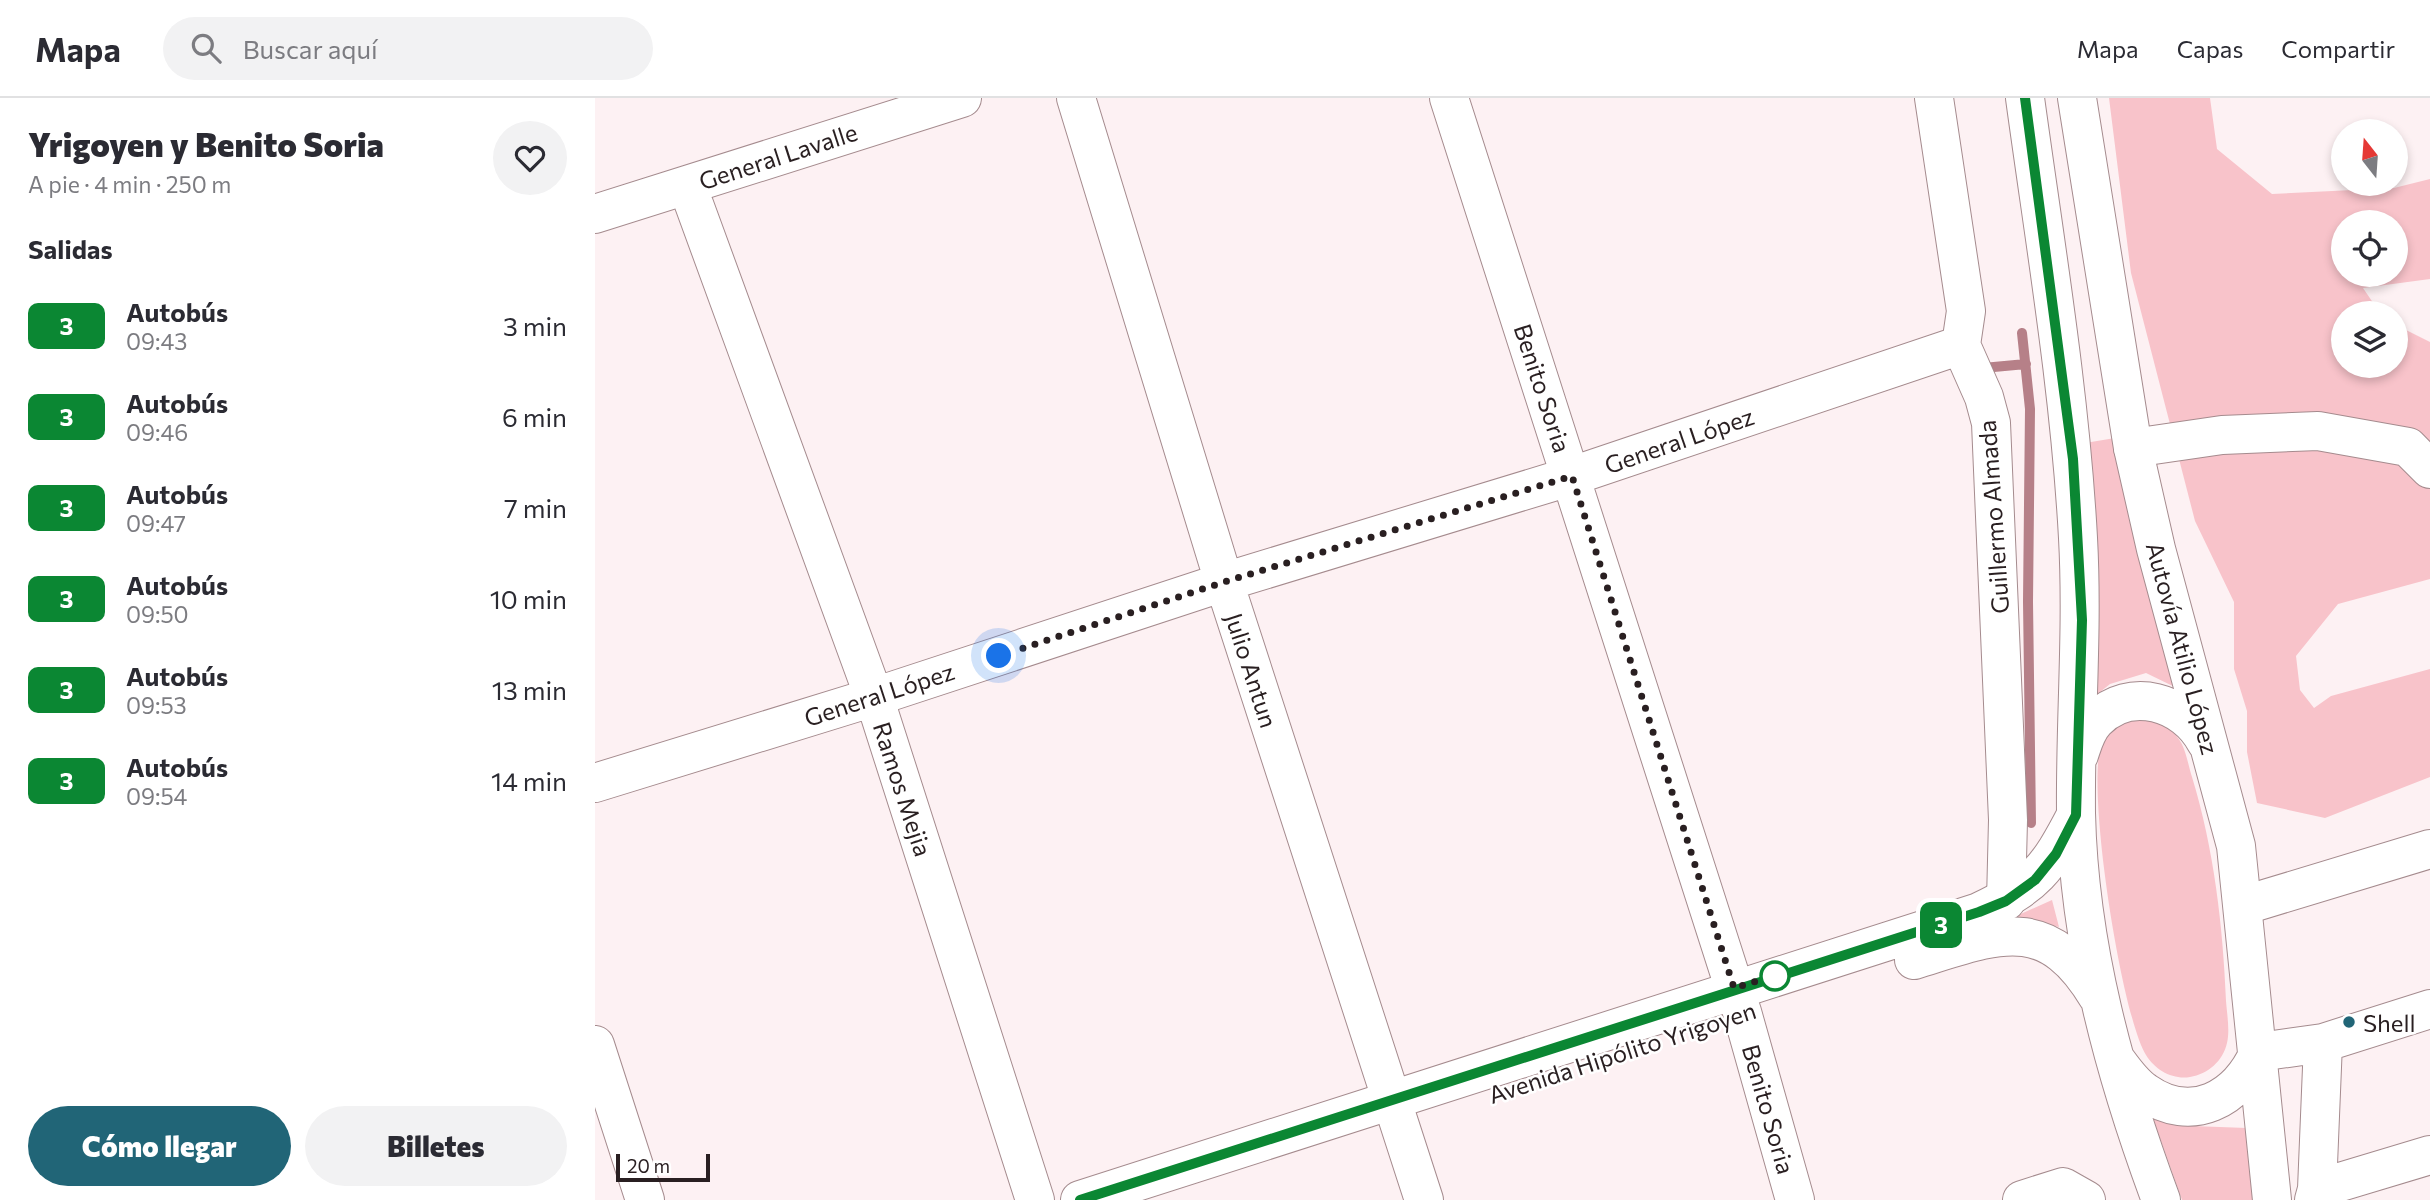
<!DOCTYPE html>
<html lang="es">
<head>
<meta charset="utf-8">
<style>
	:root { --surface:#fff; --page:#f2f2f3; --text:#2b2b33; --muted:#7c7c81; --line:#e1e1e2; --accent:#216577 }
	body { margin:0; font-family:Commissioner,sans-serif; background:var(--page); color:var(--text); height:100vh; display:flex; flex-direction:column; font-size:26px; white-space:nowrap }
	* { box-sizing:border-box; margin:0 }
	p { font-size:23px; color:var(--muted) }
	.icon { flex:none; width:38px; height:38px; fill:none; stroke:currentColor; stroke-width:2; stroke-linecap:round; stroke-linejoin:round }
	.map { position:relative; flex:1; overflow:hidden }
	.side { display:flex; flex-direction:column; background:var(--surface); width:595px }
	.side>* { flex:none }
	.badge { padding:0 14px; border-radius:10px; font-size:24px; line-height:46px }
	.needle { width:46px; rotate:343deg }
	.buttons { position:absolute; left:1736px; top:21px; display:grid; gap:14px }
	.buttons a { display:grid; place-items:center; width:77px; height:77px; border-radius:50%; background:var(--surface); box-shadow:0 4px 10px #0003; font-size:35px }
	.scale { position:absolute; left:21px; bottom:18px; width:94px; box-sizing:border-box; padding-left:7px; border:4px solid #291f21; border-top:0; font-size:19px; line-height:24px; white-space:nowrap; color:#291f21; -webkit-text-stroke:5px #fff; paint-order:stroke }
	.you { position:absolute; width:35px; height:35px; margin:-18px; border:5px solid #fff; border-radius:50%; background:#1a73e8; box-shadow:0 0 0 10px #1a73e833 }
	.map>.badge { position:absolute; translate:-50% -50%; box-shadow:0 0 0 4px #fff }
	h2 { padding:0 28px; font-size:26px; line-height:63px }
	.round { display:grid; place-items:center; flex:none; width:74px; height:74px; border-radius:37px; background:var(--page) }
	.headline { display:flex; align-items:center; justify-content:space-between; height:119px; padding:0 28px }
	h1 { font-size:33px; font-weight:800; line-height:52px }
	.button { display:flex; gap:14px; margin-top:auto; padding:14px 28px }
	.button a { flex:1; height:80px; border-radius:42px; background:var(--accent); color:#fff; font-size:28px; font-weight:800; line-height:80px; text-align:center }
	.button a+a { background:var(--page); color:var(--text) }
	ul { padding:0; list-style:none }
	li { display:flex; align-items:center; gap:21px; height:91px; padding:0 28px }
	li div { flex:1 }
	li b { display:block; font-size:26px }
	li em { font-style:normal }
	li .badge { min-width:77px; font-weight:700; text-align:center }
	header { display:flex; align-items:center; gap:42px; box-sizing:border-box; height:98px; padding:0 35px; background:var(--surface); border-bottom:2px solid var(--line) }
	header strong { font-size:33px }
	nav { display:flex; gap:38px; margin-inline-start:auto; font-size:24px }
	.search { width:490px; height:63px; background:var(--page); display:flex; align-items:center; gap:18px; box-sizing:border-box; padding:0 24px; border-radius:38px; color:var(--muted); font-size:26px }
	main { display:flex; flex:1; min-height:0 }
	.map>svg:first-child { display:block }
	.green { fill:#f8c3ca; fill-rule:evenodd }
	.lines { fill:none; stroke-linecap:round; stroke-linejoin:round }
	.stream { stroke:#b68088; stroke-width:10 }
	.minor-casing { stroke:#a58b8e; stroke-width:40 }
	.major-casing { stroke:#a58b8e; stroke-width:40 }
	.minor { stroke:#fff; stroke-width:38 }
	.major { stroke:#fff; stroke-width:38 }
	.line-casing { stroke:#fff; stroke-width:16 }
	.line { stroke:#0b8733; stroke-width:10 }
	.walk { stroke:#291f21; stroke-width:7; stroke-dasharray:0 12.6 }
	.stop-dot { fill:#fff; stroke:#0b8733; stroke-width:3.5 }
	.poi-dot { fill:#216577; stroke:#fff; stroke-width:2.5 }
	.labels { text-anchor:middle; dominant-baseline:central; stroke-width:5; stroke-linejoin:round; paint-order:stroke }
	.street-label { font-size:24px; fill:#291f21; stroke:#fff }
	.poi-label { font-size:24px; fill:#291f21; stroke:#fff; text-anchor:start }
</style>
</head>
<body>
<header>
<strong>Mapa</strong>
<div class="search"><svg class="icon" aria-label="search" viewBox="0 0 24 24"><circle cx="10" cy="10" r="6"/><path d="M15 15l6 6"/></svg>Buscar aquí</div>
<nav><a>Mapa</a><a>Capas</a><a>Compartir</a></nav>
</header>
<main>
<section class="side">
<div class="headline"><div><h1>Yrigoyen y Benito Soria</h1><p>A pie · 4 min · 250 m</p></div><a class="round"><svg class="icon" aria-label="heart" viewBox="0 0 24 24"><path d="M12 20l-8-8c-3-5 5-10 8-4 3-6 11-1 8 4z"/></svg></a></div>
<h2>Salidas</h2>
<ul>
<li><span class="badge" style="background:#0b8733;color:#fff">3</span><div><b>Autobús</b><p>09:43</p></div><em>3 min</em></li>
<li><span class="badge" style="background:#0b8733;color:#fff">3</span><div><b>Autobús</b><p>09:46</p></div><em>6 min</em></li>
<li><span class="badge" style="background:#0b8733;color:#fff">3</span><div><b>Autobús</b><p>09:47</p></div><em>7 min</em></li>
<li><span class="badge" style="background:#0b8733;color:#fff">3</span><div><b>Autobús</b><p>09:50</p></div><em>10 min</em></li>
<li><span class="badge" style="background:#0b8733;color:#fff">3</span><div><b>Autobús</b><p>09:53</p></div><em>13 min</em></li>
<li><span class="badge" style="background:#0b8733;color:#fff">3</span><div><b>Autobús</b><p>09:54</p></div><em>14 min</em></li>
</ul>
<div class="button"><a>Cómo llegar</a><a>Billetes</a></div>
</section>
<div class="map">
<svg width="1835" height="1102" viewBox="0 0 1835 1102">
	<rect width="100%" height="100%" fill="#fdf1f3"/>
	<path class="green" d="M1514 0H1615L1622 51 1677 96 1799 90 1835 81V181L1768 190 1785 215H1748V268H1801V227L1835 244V481L1743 506 1701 558 1705 592 1719 610 1736 598 1835 571V679L1730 720 1662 705 1652 654V613L1639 571V504L1600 423 1536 175ZM1748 124H1801V177H1748Z
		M1520 340 1534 421 1586 592 1551 575 1515 586 1500 598 1490 345Z
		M1548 619C1561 624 1575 627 1583 640 1591 650 1593 667 1597 679 1619 751 1628 828 1631 903 1632 916 1635 933 1632 945 1628 963 1613 976 1595 979 1578 982 1560 972 1551 957 1527 920 1488 678 1508 641 1516 626 1532 624 1548 619Z
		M1457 802 1464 829 1419 819Z
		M1557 1018 1597 1028 1652 1030 1658 1102H1587Z"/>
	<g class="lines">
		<path class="stream" d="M1427 235 1435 311 1433 504 1436 725
			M1388 270 1431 266"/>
		<g class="minor-casing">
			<path id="minor" d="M481 0 629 484 829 1102
				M854 0 1147 914 1200 1102
				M1339 0 1371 213 1366 247 1389 299 1396 325 1413 722 1411 803
				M92 87 279 599 440 1102
				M0 116 367 0
				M1538 350 1627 337 1723 333 1813 349 1835 371
				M0 685 279 599 629 484 977 378 1366 247
				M1650 807 1835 751
				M0 947 50 1102
				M1664 954 1728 945
				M1722 1091 1728 945 1835 911
				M1427 1102 1468 1089 1491 1102
				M1719 1102 1722 1091 1835 1057"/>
		</g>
		<g class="major-casing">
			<path id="major" d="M1430 0C1450 146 1475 293 1483 440 1488 532 1480 623 1481 715 1484 848 1520 978 1566 1102
				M1482 0 1538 350 1561 451 1641 748 1677 1102
				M1484 657C1488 645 1491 632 1501 622 1535 587 1590 604 1611 644
				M1319 862C1401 837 1451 812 1503 899
				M1521 962C1529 973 1538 986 1550 994 1597 1027 1643 1001 1664 954
				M485 1102 1384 814C1440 788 1453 771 1481 717"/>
		</g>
		<use href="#minor" class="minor"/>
		<use href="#major" class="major"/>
	</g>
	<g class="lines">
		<g class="line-casing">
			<path id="line" d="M485 1102 1384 814 1411 803 1440 782 1461 756 1481 717 1487 522 1478 361 1430 0"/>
		</g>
		<use href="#line" class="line"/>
		<path class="walk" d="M404 558 629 484 977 378 1139 890 1192 874 1180 878"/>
	</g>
	<circle class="stop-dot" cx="1180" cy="878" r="14"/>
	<circle class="poi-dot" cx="1754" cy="924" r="7"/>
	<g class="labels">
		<g class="street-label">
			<text transform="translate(183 58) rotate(-18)">General Lavalle</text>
			<text transform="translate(948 290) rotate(72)">Benito Soria</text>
			<text transform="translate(1084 342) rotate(-19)">General López</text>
			<text transform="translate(1398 419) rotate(-94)">Guillermo Almada</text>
			<text transform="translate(1588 550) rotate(75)">Autovía Atilio López</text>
			<text transform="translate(657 572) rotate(72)">Julio Antun</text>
			<text transform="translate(284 596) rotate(-18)">General López</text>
			<text transform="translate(308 691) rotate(72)">Ramos Mejia</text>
			<text transform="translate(1027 954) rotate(-18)">Avenida Hipólito Yrigoyen</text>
			<text transform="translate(1174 1011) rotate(74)">Benito Soria</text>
		</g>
		<g class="poi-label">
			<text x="1768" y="924">Shell</text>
		</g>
	</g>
</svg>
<div class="buttons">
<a><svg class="needle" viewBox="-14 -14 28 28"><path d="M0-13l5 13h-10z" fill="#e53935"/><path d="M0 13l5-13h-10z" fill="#7c7c81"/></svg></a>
<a><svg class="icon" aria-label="locate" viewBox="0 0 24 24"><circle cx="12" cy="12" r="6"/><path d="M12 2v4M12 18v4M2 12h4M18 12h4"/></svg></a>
<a><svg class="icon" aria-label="layers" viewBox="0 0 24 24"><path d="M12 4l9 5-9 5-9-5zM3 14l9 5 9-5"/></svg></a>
</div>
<div class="scale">20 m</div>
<div class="you" style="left:404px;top:558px"></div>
<b class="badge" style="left:1346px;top:827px;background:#0b8733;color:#fff">3</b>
</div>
</main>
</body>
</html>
